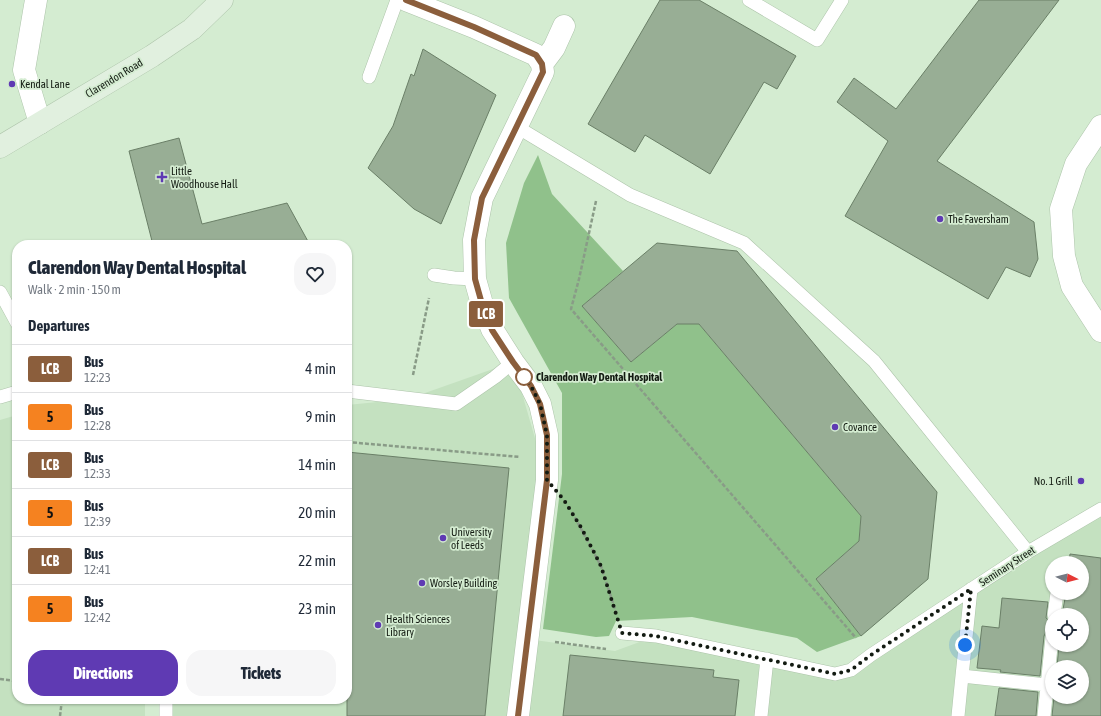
<!DOCTYPE html>
<html lang="en">
<head>
<meta charset="utf-8">
<style>
	:root { --surface:#fff; --page:#f6f6f7; --text:#1f2937; --muted:#747a83; --line:#e0e1e3; --accent:#5f3ab3 }
	body { margin:0; font-family:"Asap Condensed",sans-serif; background:var(--page); color:var(--text); height:100vh; display:flex; flex-direction:column; font-size:15px; white-space:nowrap }
	* { box-sizing:border-box; margin:0 }
	p { font-size:13px; color:var(--muted) }
	.icon { flex:none; width:22px; height:22px; fill:none; stroke:currentColor; stroke-width:2; stroke-linecap:round; stroke-linejoin:round }
	.map { position:relative; flex:1; overflow:hidden }
	.side { position:absolute; left:12px; top:240px; width:340px; height:464px; display:flex; flex-direction:column; background:var(--surface); border-radius:16px; box-shadow:0 1px 3px #0004 }
	.side>* { flex:none }
	.badge { padding:0 8px; border-radius:3px; font-size:14px; line-height:26px }
	.needle { width:26px; rotate:96deg }
	.fabs { position:absolute; left:1045px; top:556px; display:grid; gap:8px }
	.fabs a { display:grid; place-items:center; width:44px; height:44px; border-radius:50%; background:var(--surface); box-shadow:0 1px 3px #0004; font-size:20px }
	.you { position:absolute; width:20px; height:20px; margin:-10px; border:3px solid #fff; border-radius:50%; background:#1a73e8; box-shadow:0 0 0 6px #1a73e833 }
	.map>.badge { position:absolute; translate:-50% -50%; box-shadow:0 0 0 2px #fff }
	h2 { padding:0 16px; font-size:15px; line-height:36px }
	.round { display:grid; place-items:center; flex:none; width:42px; height:42px; border-radius:16px; background:var(--page) }
	.head { display:flex; align-items:center; justify-content:space-between; height:68px; padding:0 16px }
	h1 { font-size:19px; font-weight:800; line-height:30px }
	.button { display:flex; gap:8px; margin-top:auto; padding:8px 16px }
	.button a { flex:1; height:46px; border-radius:16px; background:var(--accent); color:#fff; font-size:16px; font-weight:800; line-height:46px; text-align:center }
	.button a+a { background:var(--page); color:var(--text) }
	ul { padding:0; list-style:none }
	li { display:flex; align-items:center; gap:12px; height:48px; padding:0 16px; border-top:1px solid var(--line) }
	li div { flex:1 }
	li b { display:block; font-size:15px }
	li em { font-style:normal }
	li .badge { min-width:44px; font-weight:700; text-align:center }
	.map>svg:first-child { display:block }
	.built { fill:#c4e1c0; fill-rule:evenodd }
	.green { fill:#90c18b }
	.building { fill:#98ae95; stroke:#6a7f67 }
	.lines { fill:none; stroke-linecap:round; stroke-linejoin:round }
	.lane-casing { stroke:#adc4aa; stroke-width:14 }
	.street-casing { stroke:#adc4aa; stroke-width:23 }
	.secondary-casing { stroke:#adc4aa; stroke-width:23 }
	.path { stroke:#899b87; stroke-width:2.5; stroke-dasharray:4 2; stroke-linecap:butt }
	.lane { stroke:#fff; stroke-width:13 }
	.street { stroke:#fff; stroke-width:22 }
	.secondary { stroke:#e1f0df; stroke-width:22 }
	.line-casing { stroke:#fff; stroke-width:9 }
	.line { stroke:#8b5e3c; stroke-width:6 }
	.walk { stroke:#131b12; stroke-width:4; stroke-dasharray:0 7.2 }
	.poi-dot { fill:#5f3ab3; stroke:#d4ecd1; stroke-width:1.5 }
	.stop-dot { fill:#fff; stroke:#8b5e3c; stroke-width:2 }
	.labels { text-anchor:middle; dominant-baseline:central; stroke-width:3.5; stroke-linejoin:round; paint-order:stroke }
	.street-label { font-size:11px; fill:#131b12; stroke:#d4ecd1 }
	.poi-label { font-size:11px; fill:#131b12; stroke:#d4ecd1; text-anchor:start }
	.stop-label { font-size:11px; font-weight:bold; fill:#131b12; stroke:#d4ecd1; text-anchor:start }
</style>
</head>
<body>
<div class="map">
<svg width="1101" height="716" viewBox="0 0 1101 716">
	<rect width="100%" height="100%" fill="#d4ecd1"/>
	<path class="built" d="M513 362 547 480 527 639 615 651 656 636 851 670 1101 512V716H166L164 699H347V405L408 399ZM1052 563H1082V593H1052ZM1052 615H1082V645H1052ZM1052 667H1082V697H1052Z
		M17 415V699H145V716H0V420Z"/>
	<path class="green" d="M538 155 552 194 623 271 582 306 631 362 677 324H699L861 516 859 541 816 579 861 636 817 652 797 638 692 617 616 621 609 636 596 637 543 629 562 474V393L509 298 506 243 524 183Z"/>
	<path class="building" d="M660 0H699L796 56 777 89 764 82 710 174 645 135 635 152 588 124Z
		M979 0H1059L937 161 1034 222 1038 259 1030 277 1006 267 988 299 845 216 888 141 837 102 854 78 896 109Z
		M423 49 496 95 441 224 414 209 368 168 393 126 411 74 414 76Z
		M179 138 202 224 287 203 310 245H153L129 151Z
		M657 243 737 251 937 492 928 579 861 636 816 579 859 541 861 516 699 324H677L631 362 582 306Z
		M347 452 509 468 485 716H347Z
		M1070 554 1101 558V716H1052L1054 697H1082V667H1057L1059 645H1082V615H1062L1066 593H1082V563H1069Z
		M1002 598 1048 602 1046 618 1052 623V629L1046 632 1044 636 1040 676 1000 672 1001 670 977 668 982 626 999 628Z
		M570 655 714 670 713 677 739 680 735 716H563Z
		M999 688 1038 692 1036 716H995Z"/>
	<g class="lines">
		<g class="lane-casing">
			<path id="lane" d="M749 0 817 40 842 0
				M369 77 397 0
				M517 127 630 195 744 243 874 361 1028 552
				M434 275 454 278 475 279
				M0 292 17 323
				M347 391 456 404 495 377 513 362
				M0 397 17 392
				M971 589 962 676 1047 685
				M1054 615 1057 593
				M622 633 656 636 835 674 851 670 871 655 1028 552 1101 509
				M166 699V716
				M761 716 767 659
				M958 716 962 676
				M1044 716 1052 637"/>
		</g>
		<g class="street-casing">
			<path id="street" d="M36 0 24 70 40 123
				M406 0 474 27 536 55 542 64
				M1101 126 1076 164 1061 209 1064 256 1072 286 1101 331
				M518 716 547 480V435L540 404 531 386 513 362 492 329 482 304 475 279 474 240 482 198 543 72 542 64 554 48 564 26"/>
		</g>
		<g class="secondary-casing">
			<path id="secondary" d="M0 147 152 56 192 29 222 0"/>
		</g>
		<path class="path" d="M596 201 579 279 571 309 856 638
			M413 375 429 298
			M347 442 520 457
			M572 512 601 566 616 612
			M555 642 606 649
			M0 679 17 681
			M60 716 62 699"/>
		<use href="#lane" class="lane"/>
		<use href="#street" class="street"/>
		<use href="#secondary" class="secondary"/>
	</g>
	<g class="lines">
		<g class="line-casing">
			<path id="line" d="M406 0 474 27 536 55 542 64 543 72 482 198 474 240 475 279 482 304 492 330 513 362 531 386 540 404 547 435V480L518 716"/>
		</g>
		<use href="#line" class="line"/>
		<path class="walk" d="M524 377 522 374 531 386 540 404 547 435V480L564 500 582 529 601 566 622 633 656 636 835 674 851 670 871 655 971 589 965 645"/>
	</g>
	<g class="poi-dot">
		<circle cx="12" cy="84" r="4"/>
		<path d="M160 171h4v4h4v4h-4v4h-4v-4h-4v-4h4z"/>
		<circle cx="940" cy="219" r="4"/>
		<circle cx="835" cy="427" r="4"/>
		<circle cx="1081" cy="481" r="4"/>
		<circle cx="443" cy="538" r="4"/>
		<circle cx="422" cy="583" r="4"/>
		<circle cx="378" cy="625" r="4"/>
	</g>
	<circle class="stop-dot" cx="524" cy="377" r="8"/>
	<g class="labels">
		<g class="street-label">
			<text transform="translate(114 78) rotate(-31)">Clarendon Road</text>
			<text transform="translate(1007 566) rotate(-33)">Seminary Street</text>
		</g>
		<g class="poi-label">
			<text x="20" y="84">Kendal Lane</text>
			<text x="171" y="171">Little<tspan x="171" dy="13">Woodhouse Hall</tspan></text>
			<text x="948" y="219">The Faversham</text>
			<text x="843" y="427">Covance</text>
			<text x="1073" y="481" text-anchor="end">No. 1 Grill</text>
			<text x="451" y="532">University<tspan x="451" dy="13">of Leeds</tspan></text>
			<text x="430" y="583">Worsley Building</text>
			<text x="386" y="619">Health Sciences<tspan x="386" dy="13">Library</tspan></text>
		</g>
		<g class="stop-label">
			<text x="536" y="377">Clarendon Way Dental Hospital</text>
		</g>
	</g>
</svg>
<div class="fabs">
<a><svg class="needle" viewBox="-14 -14 28 28"><path d="M0-13l5 13h-10z" fill="#e53935"/><path d="M0 13l5-13h-10z" fill="#747a83"/></svg></a>
<a><svg class="icon" aria-label="locate" viewBox="0 0 24 24"><circle cx="12" cy="12" r="6"/><path d="M12 2v4M12 18v4M2 12h4M18 12h4"/></svg></a>
<a><svg class="icon" aria-label="layers" viewBox="0 0 24 24"><path d="M12 4l9 5-9 5-9-5zM3 14l9 5 9-5"/></svg></a>
</div>
<div class="you" style="left:965px;top:645px"></div>
<b class="badge" style="left:486px;top:314px;background:#8b5e3c;color:#fff">LCB</b>
<section class="side">
<div class="head"><div><h1>Clarendon Way Dental Hospital</h1><p>Walk · 2 min · 150 m</p></div><a class="round"><svg class="icon" aria-label="heart" viewBox="0 0 24 24"><path d="M12 20l-8-8c-3-5 5-10 8-4 3-6 11-1 8 4z"/></svg></a></div>
<h2>Departures</h2>
<ul>
<li><span class="badge" style="background:#8b5e3c;color:#fff">LCB</span><div><b>Bus</b><p>12:23</p></div><em>4 min</em></li>
<li><span class="badge" style="background:#f58220;color:#111">5</span><div><b>Bus</b><p>12:28</p></div><em>9 min</em></li>
<li><span class="badge" style="background:#8b5e3c;color:#fff">LCB</span><div><b>Bus</b><p>12:33</p></div><em>14 min</em></li>
<li><span class="badge" style="background:#f58220;color:#111">5</span><div><b>Bus</b><p>12:39</p></div><em>20 min</em></li>
<li><span class="badge" style="background:#8b5e3c;color:#fff">LCB</span><div><b>Bus</b><p>12:41</p></div><em>22 min</em></li>
<li><span class="badge" style="background:#f58220;color:#111">5</span><div><b>Bus</b><p>12:42</p></div><em>23 min</em></li>
</ul>
<div class="button"><a>Directions</a><a>Tickets</a></div>
</section>
</div>
</body>
</html>
